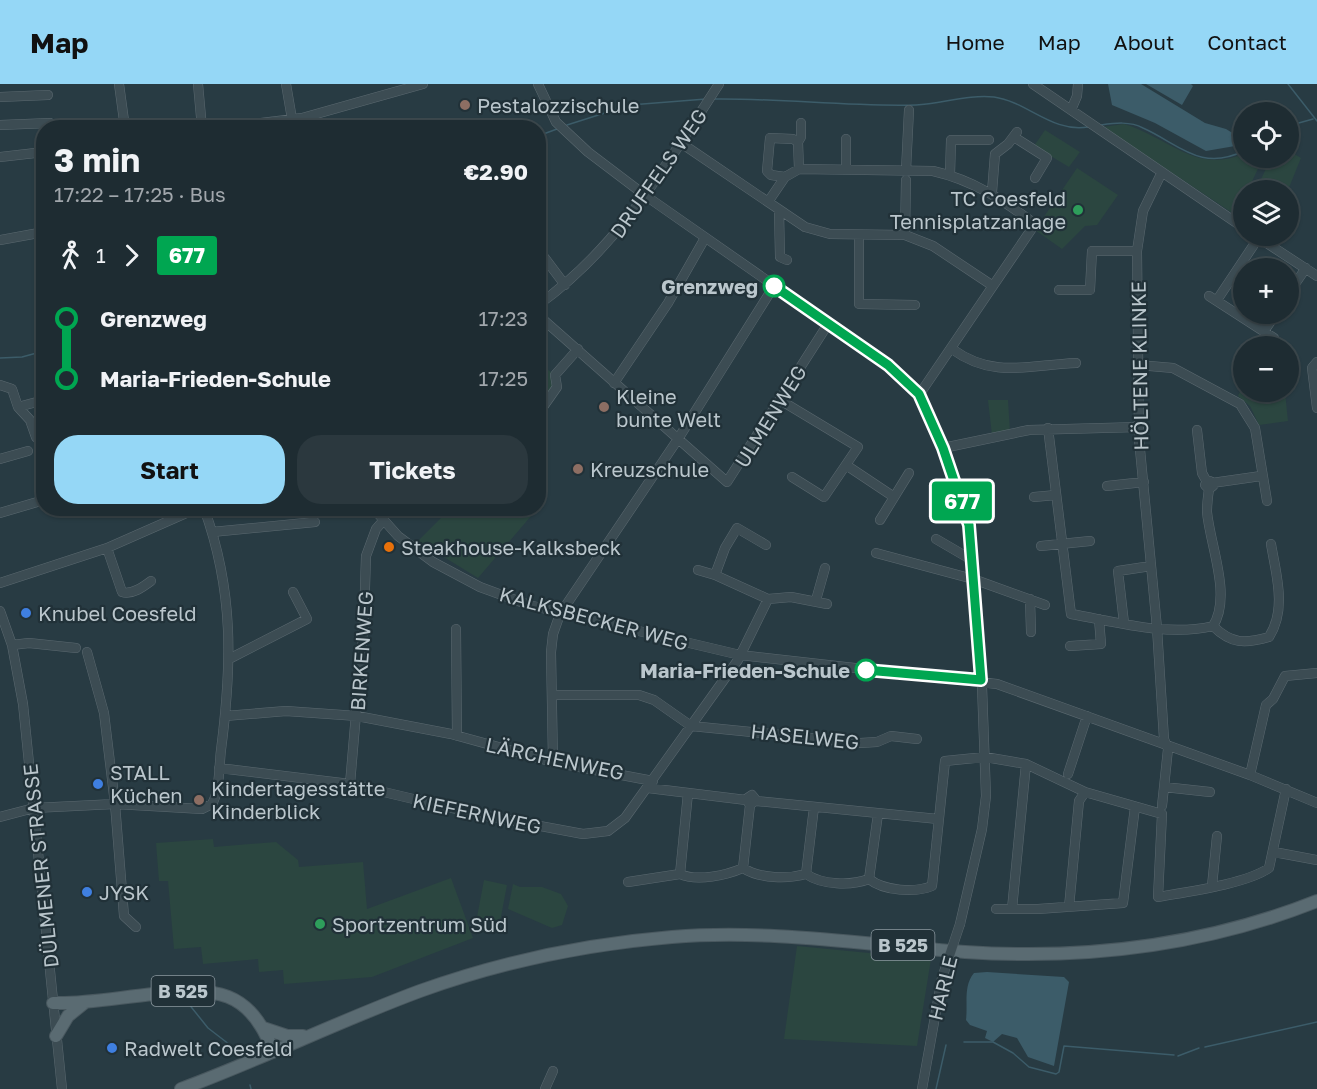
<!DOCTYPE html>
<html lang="en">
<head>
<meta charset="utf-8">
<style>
	:root { --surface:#1e2c32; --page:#2b383e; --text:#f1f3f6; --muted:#a1a7ac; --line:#3c484d; --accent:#95d7f6 }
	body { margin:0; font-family:"Golos Text",sans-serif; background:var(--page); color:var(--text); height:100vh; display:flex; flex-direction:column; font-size:22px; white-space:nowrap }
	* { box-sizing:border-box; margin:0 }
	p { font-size:20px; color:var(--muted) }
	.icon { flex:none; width:33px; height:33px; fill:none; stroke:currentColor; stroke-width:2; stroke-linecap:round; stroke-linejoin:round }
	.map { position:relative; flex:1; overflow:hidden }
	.details { position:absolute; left:36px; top:36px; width:510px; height:396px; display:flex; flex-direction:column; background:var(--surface); border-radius:24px; box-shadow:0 2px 4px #0004,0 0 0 2px var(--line) }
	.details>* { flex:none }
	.badge { padding:0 12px; border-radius:4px; font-size:21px; line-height:39px }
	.fabs { position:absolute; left:1233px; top:18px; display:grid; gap:12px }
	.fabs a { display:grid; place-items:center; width:66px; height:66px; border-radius:50%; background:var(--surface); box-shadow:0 2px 4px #0004,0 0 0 2px var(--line); font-size:30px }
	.map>.badge { position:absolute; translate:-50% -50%; box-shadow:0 0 0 3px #fff }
	.legs { display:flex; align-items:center; gap:9px; height:66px; padding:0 18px; font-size:20px }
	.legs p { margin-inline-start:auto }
	.summary { display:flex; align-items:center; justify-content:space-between; height:102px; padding:0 18px }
	h1 { font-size:33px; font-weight:700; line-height:45px }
	.button { display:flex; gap:12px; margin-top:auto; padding:12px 18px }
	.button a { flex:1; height:69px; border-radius:24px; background:var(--accent); color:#111; font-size:24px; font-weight:700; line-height:69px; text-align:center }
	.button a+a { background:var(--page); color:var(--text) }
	ul { padding:0 18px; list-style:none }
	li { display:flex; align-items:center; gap:21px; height:60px; font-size:22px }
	li i { display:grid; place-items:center; width:9px; height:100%; margin:0 8px; background:currentColor }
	li i::after { content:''; width:15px; height:15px; margin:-8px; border:4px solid; border-radius:50%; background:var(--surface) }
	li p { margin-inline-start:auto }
	li:first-child i { background:linear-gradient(#0000 50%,currentColor 0) }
	li:last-child i { background:linear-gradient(currentColor 50%,#0000 0) }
	header { display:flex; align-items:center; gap:36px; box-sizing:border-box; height:84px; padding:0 30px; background:var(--accent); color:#111 }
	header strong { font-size:28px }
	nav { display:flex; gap:33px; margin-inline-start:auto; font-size:21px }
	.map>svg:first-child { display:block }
	.green { fill:#2b4640 }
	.water { fill:#3c5c69 }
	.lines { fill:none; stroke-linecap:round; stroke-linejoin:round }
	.stream { stroke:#3c5c69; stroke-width:1.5 }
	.minor-casing { stroke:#5b6970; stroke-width:10 }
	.major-casing { stroke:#49585f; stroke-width:14 }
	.minor { stroke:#3c4c53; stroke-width:9 }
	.major { stroke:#5a6b72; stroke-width:12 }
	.minor-bridge-casing { stroke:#5b6970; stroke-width:10; stroke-linecap:butt }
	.minor-bridge { stroke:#3c4c53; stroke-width:9 }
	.line-1-casing { stroke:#fff; stroke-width:14 }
	.line-1 { stroke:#00a651; stroke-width:9 }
	.education-dot { fill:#8d6e63; stroke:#213138; stroke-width:2 }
	.leisure-dot { fill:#2e9e5b; stroke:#213138; stroke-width:2 }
	.stop-1-dot { fill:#fff; stroke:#00a651; stroke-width:3 }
	.food-dot { fill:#e8710a; stroke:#213138; stroke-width:2 }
	.shop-dot { fill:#3f7fe0; stroke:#213138; stroke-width:2 }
	.labels { text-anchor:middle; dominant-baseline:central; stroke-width:4.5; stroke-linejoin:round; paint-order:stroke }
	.shield { fill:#213138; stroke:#8c99a0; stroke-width:1.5 }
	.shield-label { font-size:18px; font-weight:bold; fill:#bac6cc }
	.poi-label { font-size:20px; fill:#bac6cc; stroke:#213138; text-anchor:start }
	.street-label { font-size:20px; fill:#bac6cc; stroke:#213138 }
	.stop-label { font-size:20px; font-weight:bold; fill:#bac6cc; stroke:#213138; text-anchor:end }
</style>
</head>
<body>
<header>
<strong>Map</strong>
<nav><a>Home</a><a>Map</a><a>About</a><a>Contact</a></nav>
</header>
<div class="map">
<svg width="1317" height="1005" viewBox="0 0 1317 1005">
	<rect width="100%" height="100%" fill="#283b43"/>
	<path class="green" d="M1124 40C1168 53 1195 90 1243 70L1244 74H1263L1248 106H1244L1243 115 1234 130 1103 43Z
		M1045 46 1080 68 1069 83 1034 62Z
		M1289 67 1301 74 1288 106H1256L1271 74H1288Z
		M1077 84 1118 111 1097 141 1085 142 1062 165 1035 146Z
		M542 280 554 291 556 303 539 329V282Z
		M1243 301 1244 308H1285L1288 337 1259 341 1250 322 1238 312Z
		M988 316H1008L1010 348 992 351Z
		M451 424H537V425L478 494 418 457Z
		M213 755 214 763 276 758 298 776 299 783 363 778 367 825 451 794 473 854 372 893 284 900 283 886 259 888 258 875 203 880 201 863 174 865 168 797H159L156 759Z
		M484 796 507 801 500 838 477 833Z
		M513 800 520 803H542L561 810 568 822 562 841 552 844 508 825Z
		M797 862 931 875 917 962 784 955Z"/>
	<path class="water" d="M1108 0H1141L1205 39 1226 45 1239 53 1235 62 1206 67 1155 39 1112 21Z
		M1146 0H1191L1193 2 1182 21Z
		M987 888 1064 893 1069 898 1054 982 1028 973 1017 954 1002 950 993 958 985 954 987 947 970 941 966 936C968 920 963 902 974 889Z"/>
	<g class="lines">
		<path class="stream" d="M1288 0 1317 37
			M713 15C781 14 848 23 916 21 941 20 969 10 994 13 1028 18 1052 49 1088 43
			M567 41 630 21 706 15
			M1101 41C1115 39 1130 37 1143 44 1179 60 1200 88 1244 67
			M1288 42 1313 35
			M538 52 557 45
			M0 274 22 273 44 267
			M188 919 208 944 234 964
			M964 958H993L1013 969 1029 983 1056 990 1059 988 1064 962 1174 971
			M1205 963 1317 938
			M1178 972 1199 964
			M250 1001 251 1005
			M936 1005 946 961"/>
		<g class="minor-casing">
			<path id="minor" d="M119 0 125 44
				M198 0 202 44
				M286 0 292 35
				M538 0 556 38 588 68 646 112 888 281 919 311 943 364 969 441 982 602 986 712 982 745 960 840
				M1033 0 1244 144
				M0 13 48 11
				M1071 26 1077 12 1078 0
				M0 41 50 39
				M218 44 302 34 423 0
				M1014 53 1047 74 1035 94
				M798 58 801 53V39
				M681 59 805 143 830 150 905 151 933 162 993 202
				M0 73 44 68
				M846 85V55
				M906 86 909 26
				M950 91 951 56H989
				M785 93 771 91 767 87 770 54 793 55 798 58 799 85
				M992 108 995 70 1008 60 1017 48
				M768 118 785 93 799 85 933 87C973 96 1003 116 1035 140L919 311
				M779 127 780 173 787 176
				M859 151V220L915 221
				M905 151 906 96
				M1256 152 1317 192
				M0 156 44 148
				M538 165 565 201
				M1059 206H1090L1092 167H1137
				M1288 210 1306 184
				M1209 212 1274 254
				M1217 216 1259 153
				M538 221C619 163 666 81 719 0
				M538 231 727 398 828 240
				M1264 247 1276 230
				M952 265C993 295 1029 281 1076 279
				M1317 278 1312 284 1317 324
				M1138 281 1173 284 1240 320 1255 344 1267 417
				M614 299 668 219 705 154
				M0 301 12 305 18 323 30 336 36 353 44 351
				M780 316 858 363 824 413 792 393
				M18 323 44 316
				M538 330 557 303 555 291 578 265
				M1048 344 1071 530C1116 538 1168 553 1213 542 1231 560 1245 560 1269 553 1287 525 1276 490 1271 460
				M1197 346 1202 389 1207 398
				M943 364 1029 346 1139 343
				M0 375 28 367
				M846 381 894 413
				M1212 399 1261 392
				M1107 402 1144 398
				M1209 405 1213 402 1210 397 1205 401 1209 405C1208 412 1207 421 1207 428 1210 461 1232 512 1213 542
				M1034 413 1056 411
				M373 424 398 452 433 478 480 503 529 521 740 571 997 600 1250 691 1317 719
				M0 429 44 416
				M880 436 909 389
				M212 448 315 438
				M936 455 972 476
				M1041 462 1090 457
				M107 464 122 508C132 511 143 503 151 497
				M876 469 973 495 1045 521
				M698 486 715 491 768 515 791 513 827 520
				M715 491 725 464 737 444 766 461
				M0 499 107 464 198 424
				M1030 515 1031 548
				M816 516 825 484
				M0 527 12 561 23 620 62 1005
				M1124 539 1118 487 1151 482
				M456 545 457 652
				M12 561 29 559 76 564
				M1070 562 1101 560 1099 535
				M87 568 104 629 115 720 124 832 136 843
				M229 575 307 535 293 508
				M553 611H639L654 616 691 642 860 659 877 658 891 652 917 655
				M225 632 286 627 357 632 451 650 553 678 653 697
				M553 678 551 568 553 550 560 530 678 355 774 202
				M219 684 350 700 481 731 583 750 608 747 625 734 738 576 768 515
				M1068 690 1087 632
				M1250 691 1266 621 1273 615 1285 592 1317 589
				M350 700 364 536 366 472 376 445 383 437
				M1164 703 1210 708
				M648 704 746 716
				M688 709 680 790C697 798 727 791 743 784
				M756 717 938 735
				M750 721 756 716 752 711 746 715 750 721 743 784C760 795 788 795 806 790
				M1162 722 1168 665 1164 655 1157 544 1139 355 1137 167 1143 127 1162 88
				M814 723 806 790C822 801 851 802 869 795 884 807 915 809 932 802L945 677 985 673 1026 680 1085 708 1162 730 1158 813C1186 808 1246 800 1269 784L1286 705
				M0 733 34 724 115 720 202 725 212 720C220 706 219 682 221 666 232 580 234 507 204 424
				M1274 768 1317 776
				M869 795 878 730
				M628 798 680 790
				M1212 802 1217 752
				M1069 823 1079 717 1085 708
				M996 825H1038L1123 819 1135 723
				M1012 825 1026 680
				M545 1005 553 987
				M922 1005 942 894"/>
		</g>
		<g class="major-casing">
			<path id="major" d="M53 919C87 920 121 913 155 910 214 903 251 905 273 968
				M263 944 287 952H303
				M56 952 68 932 84 919
				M181 1005C262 975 339 937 420 907 501 878 586 860 672 853 771 845 867 861 965 868 1086 876 1204 862 1317 817"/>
		</g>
		<use href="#minor" class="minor"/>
		<use href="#major" class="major"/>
		<g class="minor-bridge-casing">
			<path id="minor-bridge" d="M942 894 960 840"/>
		</g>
		<use href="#minor-bridge" class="minor-bridge"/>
	</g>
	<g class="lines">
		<g class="line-1-casing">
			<path id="line-1" d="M774 202 888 281 919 310 943 364 969 441 981 596 866 586"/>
		</g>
		<use href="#line-1" class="line-1"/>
	</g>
	<g class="education-dot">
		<circle cx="465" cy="21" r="6"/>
		<circle cx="604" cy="323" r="6"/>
		<circle cx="578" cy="385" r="6"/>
		<circle cx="199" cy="716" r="6"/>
	</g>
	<g class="leisure-dot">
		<circle cx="1078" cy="126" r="6"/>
		<circle cx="320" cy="840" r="6"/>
	</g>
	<g class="stop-1-dot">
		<circle cx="774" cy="202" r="10"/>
		<circle cx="866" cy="586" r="10"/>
	</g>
	<circle class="food-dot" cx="389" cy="463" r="6"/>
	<g class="shop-dot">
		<circle cx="26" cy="529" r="6"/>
		<circle cx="98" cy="700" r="6"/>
		<circle cx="87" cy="808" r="6"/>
		<circle cx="112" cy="964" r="6"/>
	</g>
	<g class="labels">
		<g class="shield">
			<rect x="871.5" y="846" width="63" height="30" rx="4.5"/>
			<rect x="151.5" y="892" width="63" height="30" rx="4.5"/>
		</g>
		<g class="shield-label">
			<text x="903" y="861">B 525</text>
			<text x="183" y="907">B 525</text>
		</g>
		<g class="poi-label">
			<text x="477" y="21">Pestalozzischule</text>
			<text x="1066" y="114" text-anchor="end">TC Coesfeld<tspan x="1066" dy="23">Tennisplatzanlage</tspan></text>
			<text x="616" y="312">Kleine<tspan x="616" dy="23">bunte Welt</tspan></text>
			<text x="590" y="385">Kreuzschule</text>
			<text x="401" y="463">Steakhouse-Kalksbeck</text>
			<text x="38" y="529">Knubel Coesfeld</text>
			<text x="110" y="688">STALL<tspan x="110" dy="23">Küchen</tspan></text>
			<text x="211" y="704">Kindertagesstätte<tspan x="211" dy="23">Kinderblick</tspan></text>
			<text x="99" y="808">JYSK</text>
			<text x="332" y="840">Sportzentrum Süd</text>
			<text x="124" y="964">Radwelt Coesfeld</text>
		</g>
		<g class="street-label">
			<text transform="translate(658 89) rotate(-55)">DRUFFELS WEG</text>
			<text transform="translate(1139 282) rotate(-91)">HÖLTENE KLINKE</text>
			<text transform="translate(770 332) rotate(-58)">ULMENWEG</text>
			<text transform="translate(594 534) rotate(15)">KALKSBECKER WEG</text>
			<text transform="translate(361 567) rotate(-86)">BIRKENWEG</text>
			<text transform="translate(805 652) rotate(6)">HASELWEG</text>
			<text transform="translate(555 674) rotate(12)">LÄRCHENWEG</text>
			<text transform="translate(477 729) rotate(12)">KIEFERNWEG</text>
			<text transform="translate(40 782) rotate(-96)">DÜLMENER STRASSE</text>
			<text transform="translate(942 904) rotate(-76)">HARLE</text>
		</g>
		<g class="stop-label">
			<text x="758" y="202">Grenzweg</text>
			<text x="850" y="586">Maria-Frieden-Schule</text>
		</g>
	</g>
</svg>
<div class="fabs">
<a><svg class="icon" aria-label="locate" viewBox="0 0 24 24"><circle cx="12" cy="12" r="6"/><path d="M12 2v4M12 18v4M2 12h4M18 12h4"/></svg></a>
<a><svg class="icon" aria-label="layers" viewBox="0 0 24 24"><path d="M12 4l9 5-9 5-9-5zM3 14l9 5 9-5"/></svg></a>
<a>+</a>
<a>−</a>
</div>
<b class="badge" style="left:962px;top:417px;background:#00a651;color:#fff">677</b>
<section class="details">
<div class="summary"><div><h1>3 min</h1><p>17:22 – 17:25 · Bus</p></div><b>€2.90</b></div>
<div class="legs"><svg class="icon" aria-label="walk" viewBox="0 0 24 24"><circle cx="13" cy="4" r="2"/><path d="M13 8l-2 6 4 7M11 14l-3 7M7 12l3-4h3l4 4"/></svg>1<svg class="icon" aria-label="forward" viewBox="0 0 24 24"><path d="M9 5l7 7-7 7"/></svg><b class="badge" style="background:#00a651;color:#fff">677</b></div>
<ul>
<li><i style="color:#00a651"></i><b>Grenzweg</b><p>17:23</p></li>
<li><i style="color:#00a651"></i><b>Maria-Frieden-Schule</b><p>17:25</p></li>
</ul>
<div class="button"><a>Start</a><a>Tickets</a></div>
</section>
</div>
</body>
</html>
